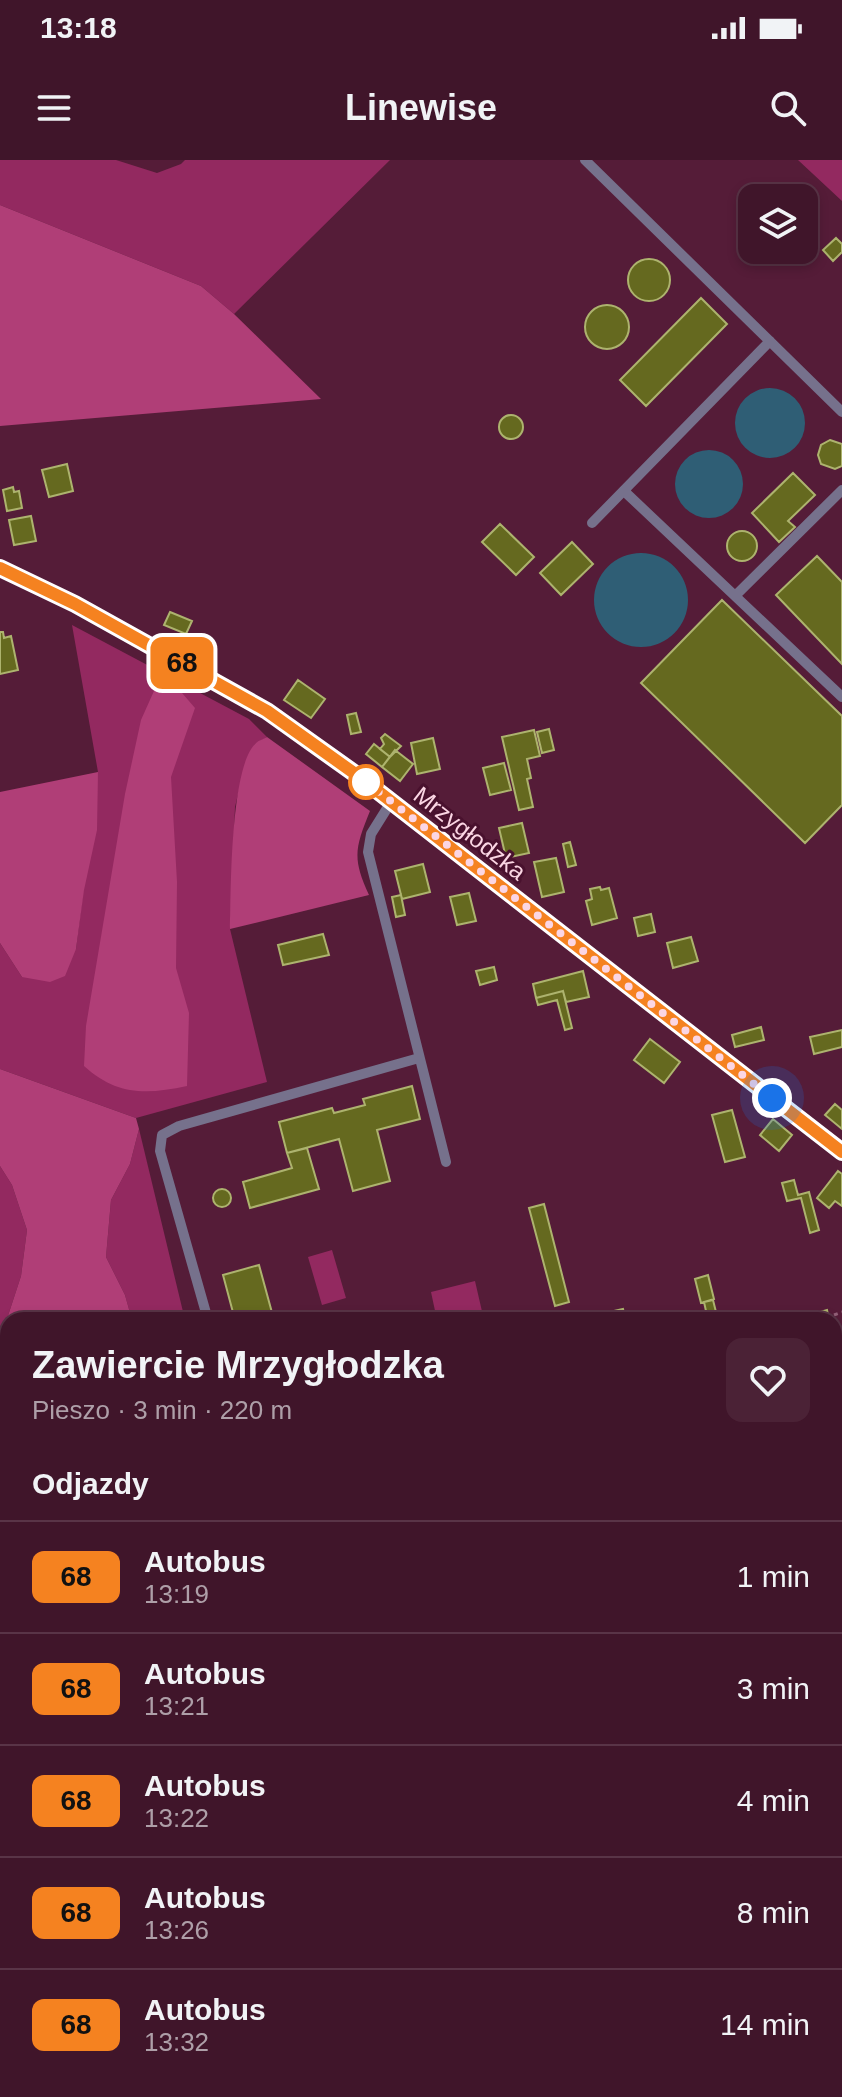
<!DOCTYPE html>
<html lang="pl">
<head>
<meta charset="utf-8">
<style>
	:root { --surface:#40152a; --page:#4b2236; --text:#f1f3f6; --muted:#ae9fa8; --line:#593447 }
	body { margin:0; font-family:Arial,sans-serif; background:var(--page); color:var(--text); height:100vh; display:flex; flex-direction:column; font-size:30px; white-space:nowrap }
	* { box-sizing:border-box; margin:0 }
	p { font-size:26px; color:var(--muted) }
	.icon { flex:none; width:44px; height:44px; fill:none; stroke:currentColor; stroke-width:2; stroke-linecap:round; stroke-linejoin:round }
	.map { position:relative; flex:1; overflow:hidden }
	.side { position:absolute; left:0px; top:1152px; width:842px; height:786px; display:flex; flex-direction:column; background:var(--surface); border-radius:24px 24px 0 0; box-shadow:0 4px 12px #0003,0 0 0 2px var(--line) }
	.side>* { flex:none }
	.badge { padding:0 16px; border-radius:12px; font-size:28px; line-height:52px }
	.tools { position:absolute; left:738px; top:24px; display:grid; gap:16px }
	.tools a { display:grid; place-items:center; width:80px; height:80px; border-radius:16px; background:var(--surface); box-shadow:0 4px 12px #0003,0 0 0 2px var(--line); font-size:40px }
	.you { position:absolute; width:40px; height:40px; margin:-20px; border:6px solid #fff; border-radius:50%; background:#1a73e8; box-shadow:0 0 0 12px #1a73e833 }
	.map>.badge { position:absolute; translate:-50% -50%; box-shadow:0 0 0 4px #fff }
	h2 { padding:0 32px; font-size:30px; line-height:72px }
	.round { display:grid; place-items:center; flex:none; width:84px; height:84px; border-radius:16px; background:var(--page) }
	.headline { display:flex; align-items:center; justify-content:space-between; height:136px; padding:0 32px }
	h1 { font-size:38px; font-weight:600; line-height:60px }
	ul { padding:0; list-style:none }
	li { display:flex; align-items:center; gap:24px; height:112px; padding:0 32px; border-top:2px solid var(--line) }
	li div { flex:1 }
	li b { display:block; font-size:30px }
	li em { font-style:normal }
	li .badge { min-width:88px; font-weight:700; text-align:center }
	.status { display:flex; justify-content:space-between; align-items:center; height:56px; padding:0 40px; background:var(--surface); direction:ltr }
	.status svg { height:22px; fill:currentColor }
	header { display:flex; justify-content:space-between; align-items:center; height:104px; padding:0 32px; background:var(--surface); font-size:36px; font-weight:600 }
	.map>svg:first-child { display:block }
	.green { fill:#932960 }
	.forest { fill:#b03e77 }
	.water { fill:#2f5e75 }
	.building { fill:#65691f; stroke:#adb36e; stroke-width:2 }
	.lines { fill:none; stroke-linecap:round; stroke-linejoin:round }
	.path { stroke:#926178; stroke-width:3; stroke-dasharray:4 4; stroke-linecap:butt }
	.service { stroke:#76718c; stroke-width:10 }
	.minor { stroke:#76718c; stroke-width:16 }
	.tertiary { stroke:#76718c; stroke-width:16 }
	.line-casing { stroke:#fff; stroke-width:18 }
	.line { stroke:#f58220; stroke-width:12 }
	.walk { stroke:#fbd6e4; stroke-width:8; stroke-dasharray:0 14.4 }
	.stop-dot { fill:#fff; stroke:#f58220; stroke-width:4 }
	.labels { text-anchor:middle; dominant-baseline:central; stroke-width:6; stroke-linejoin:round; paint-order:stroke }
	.street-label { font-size:24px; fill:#fbd6e4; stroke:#49112e }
</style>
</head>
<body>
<div class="status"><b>13:18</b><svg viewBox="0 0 49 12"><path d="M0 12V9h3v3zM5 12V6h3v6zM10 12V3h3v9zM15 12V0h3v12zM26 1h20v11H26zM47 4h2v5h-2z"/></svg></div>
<header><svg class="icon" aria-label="menu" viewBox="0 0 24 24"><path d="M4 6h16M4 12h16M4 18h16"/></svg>Linewise<svg class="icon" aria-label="search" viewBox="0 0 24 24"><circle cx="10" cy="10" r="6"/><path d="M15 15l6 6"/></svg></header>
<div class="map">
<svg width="842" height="1937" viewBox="0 0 842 1937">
	<rect width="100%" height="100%" fill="#551c38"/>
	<path class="green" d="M0 0H116L157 13 181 4 185 0H390L234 154 201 126 0 45Z
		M798 0H842V41Z
		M72 465 249 559 267 577 255 584 244 609 235 647 230 769 267 922 136 958 0 909V783L22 817 76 789 98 612Z
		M139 969 185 1160H132L125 1135 106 1097 111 1040 130 1004Z
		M0 1006 12 1025 27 1070 21 1116 4 1168 8 1252 6 1334 0 1309Z
		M332 1090 346 1138 322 1145 308 1097Z
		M475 1121 484 1160H437L431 1132Z
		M8 1525V1930H768L770 1937H0V1527Z"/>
	<path class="forest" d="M0 45 201 126 234 154 321 239 0 266Z
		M158 522 176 526 195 548 171 617 177 722 176 808 189 853 187 926C145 935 116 935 84 906L86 866 125 634 141 560Z
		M267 577 370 651C355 688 352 698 369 735L230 769C231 732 230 606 256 583 259 580 264 579 267 577Z
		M98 612 97 670 84 730 76 789 65 816 50 822 22 817 0 783V632Z
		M0 909 136 958 139 969 130 1004 111 1040 106 1097 125 1135 132 1160H8V1252L4 1168 21 1116 27 1070 12 1025 0 1006Z"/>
	<path class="water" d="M735 263a35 35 0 1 1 70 0a35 35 0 1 1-70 0Z
		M675 324a34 34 0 1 1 68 0a34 34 0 1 1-68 0Z
		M594 440a47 47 0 1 1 94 0a47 47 0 1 1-94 0Z"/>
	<path class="building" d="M802 29 817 44 804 57V38H792Z
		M836 78 842 84V92L833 101 823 90Z
		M628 120a21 21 0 1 1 42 0a21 21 0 1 1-42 0Z
		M701 138 727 164 646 246 620 220Z
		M585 167a22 22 0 1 1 44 0a22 22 0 1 1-44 0Z
		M499 267a12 12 0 1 1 24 0a12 12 0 1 1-24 0Z
		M830 280 842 284V306L835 309 821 304 818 295 821 285Z
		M67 304 73 331 49 337 42 310Z
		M793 313 815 335 788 361 795 367 779 382 752 353Z
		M13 327 14 332 19 331 22 348 7 351 3 330Z
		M31 356 36 381 14 385 9 360Z
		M500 364 534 397 516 415 482 382Z
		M727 386a15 15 0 1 1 30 0a15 15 0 1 1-30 0Z
		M572 382 593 404 561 435 540 413Z
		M817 396 842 422V504L776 435Z
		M722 440 842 556V645L805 683 641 523Z
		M170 452 192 461 186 474 164 465Z
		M0 472H3L4 478 11 476 18 510 0 514Z
		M298 520 325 539 311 558 284 540Z
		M356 553 361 572 351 574 347 555Z
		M549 569 554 590 542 593 537 572Z
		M534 570 540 596 527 599 531 618 527 619 533 647 519 650 502 577Z
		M385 574 401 586 390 597 380 589 384 584 381 578Z
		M433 578 440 609 417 614 411 583Z
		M374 584 390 597 382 607 366 594Z
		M395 590 413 604 400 621 382 607Z
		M504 603 511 630 490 635 483 608Z
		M522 663 529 693 506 698 499 668Z
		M570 682 576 705 568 707 563 684Z
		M556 698 564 732 542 737 534 702Z
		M423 704 430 732 402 739 395 711Z
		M600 727 601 730 609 728 617 758 592 765 586 741 592 739 590 729Z
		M469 733 476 761 457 765 450 737Z
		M401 735 405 755 396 757 392 737Z
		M651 754 655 772 638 776 634 758Z
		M323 774 329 795 283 805 278 785Z
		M691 777 698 801 673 808 667 783Z
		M494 807 497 820 480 825 476 811Z
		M583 811 589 837 566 842 563 831 536 838 533 824Z
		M563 831 572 868 565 870 557 840 538 845 536 838Z
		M761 867 764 880 735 887 732 875Z
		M842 870V887L814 894 810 877Z
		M650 879 680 902 664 923 634 900Z
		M412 926 420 959 377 970 390 1021 353 1031 339 979 287 993 279 962 332 948 334 953 365 945 363 939Z
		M835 944 842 950V969L825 955Z
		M732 950 745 997 725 1002 712 955Z
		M773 959 792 975 779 991 760 975Z
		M307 988 319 1029 250 1048 243 1022 292 1008 287 993Z
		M838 1011 842 1014V1046L835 1041 829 1048 817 1038Z
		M794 1020 798 1035 809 1032 819 1070 810 1073 801 1038 787 1041 782 1023Z
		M213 1038a9 9 0 1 1 18 0a9 9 0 1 1-18 0Z
		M544 1044 569 1142 555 1146 529 1048Z
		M259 1105 274 1160H235L223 1115Z
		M708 1115 714 1139 701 1143 695 1119Z
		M713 1140 718 1160H708L704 1142Z
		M623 1149 626 1160H597L596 1155Z
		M827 1150 829 1160H804L803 1157Z"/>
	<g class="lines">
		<path class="path" d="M834 1155 842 1152
			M0 1637 8 1635
			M0 1747 8 1744
			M0 1852 8 1849
			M73 1937 97 1930
			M455 1937 479 1930"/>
		<path class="service" d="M585 0 842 252
			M624 331 842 537
			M592 363 770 181
			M735 436 842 330
			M391 642 371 674 368 692 446 1002
			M208 1160 160 991 162 975 179 966 419 898"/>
		<path class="minor" d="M834 1224 842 1222
			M0 1470 8 1468
			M779 1930 781 1937"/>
		<path class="tertiary" d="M0 408 75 444 267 551 361 618 842 992"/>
	</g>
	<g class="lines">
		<g class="line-casing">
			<path id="line" d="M0 408 75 444 267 551 361 618 842 992"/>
		</g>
		<use href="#line" class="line"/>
		<path class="walk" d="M366 622 361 618 772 938"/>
	</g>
	<circle class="stop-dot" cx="366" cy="622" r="16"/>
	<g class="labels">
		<g class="street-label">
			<text transform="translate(470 673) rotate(38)">Mrzygłodzka</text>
		</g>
	</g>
</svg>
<div class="tools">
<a><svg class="icon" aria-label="layers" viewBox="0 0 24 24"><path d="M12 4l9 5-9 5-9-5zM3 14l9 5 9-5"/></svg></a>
</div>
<div class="you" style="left:772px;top:938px"></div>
<b class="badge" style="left:182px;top:503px;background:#f58220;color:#111">68</b>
<section class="side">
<div class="headline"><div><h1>Zawiercie Mrzygłodzka</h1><p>Pieszo · 3 min · 220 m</p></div><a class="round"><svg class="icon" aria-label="heart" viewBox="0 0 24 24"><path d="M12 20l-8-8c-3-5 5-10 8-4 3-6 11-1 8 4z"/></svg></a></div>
<h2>Odjazdy</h2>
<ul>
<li><span class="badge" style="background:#f58220;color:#111">68</span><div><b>Autobus</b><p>13:19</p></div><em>1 min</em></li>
<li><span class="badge" style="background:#f58220;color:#111">68</span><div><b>Autobus</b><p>13:21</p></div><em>3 min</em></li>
<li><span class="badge" style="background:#f58220;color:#111">68</span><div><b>Autobus</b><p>13:22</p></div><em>4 min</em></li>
<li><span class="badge" style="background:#f58220;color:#111">68</span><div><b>Autobus</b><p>13:26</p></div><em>8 min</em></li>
<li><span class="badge" style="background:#f58220;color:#111">68</span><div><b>Autobus</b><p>13:32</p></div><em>14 min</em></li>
</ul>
</section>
</div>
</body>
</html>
